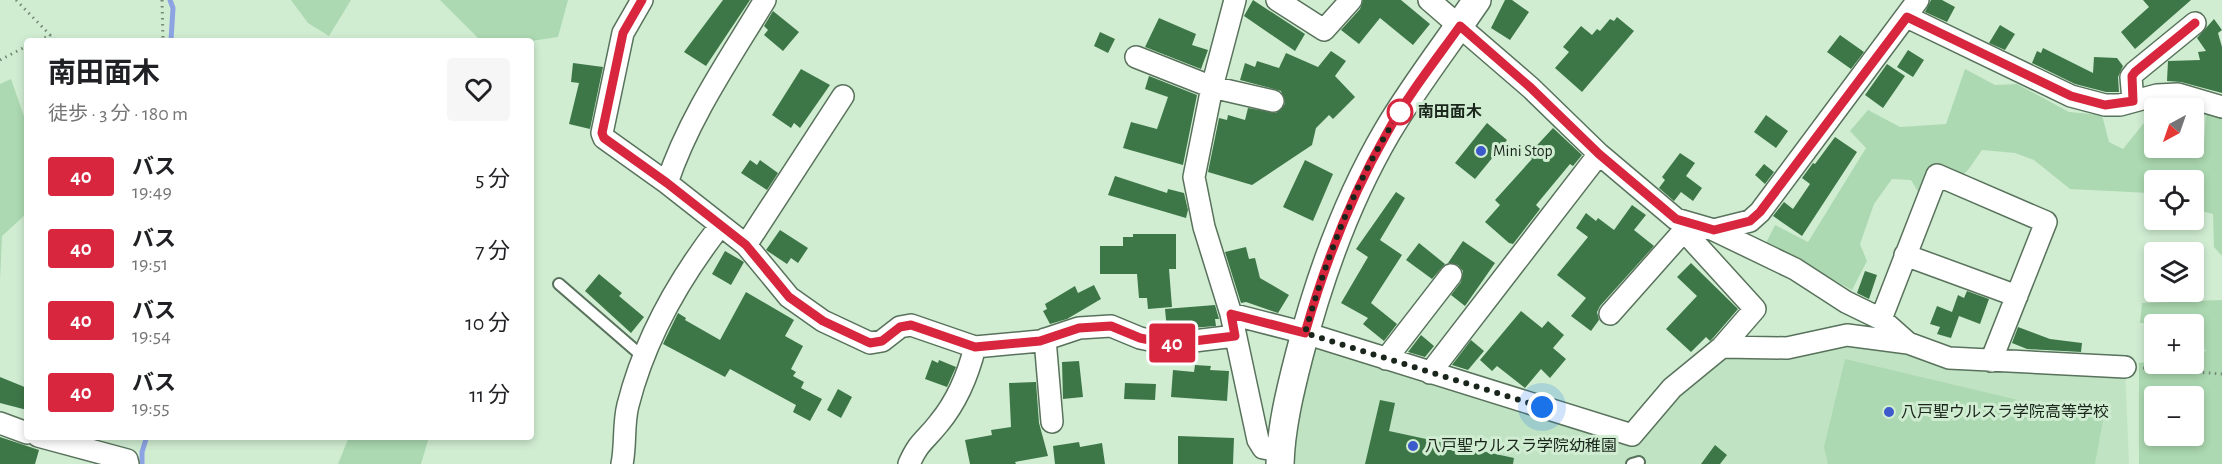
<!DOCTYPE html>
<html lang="ja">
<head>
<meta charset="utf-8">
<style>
	:root { --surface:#fff; --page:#f6f6f6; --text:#202124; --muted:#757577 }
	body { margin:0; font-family:"Alegreya Sans","Noto Sans JP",sans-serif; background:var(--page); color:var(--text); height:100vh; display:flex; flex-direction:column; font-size:22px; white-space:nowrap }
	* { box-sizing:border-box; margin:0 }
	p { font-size:20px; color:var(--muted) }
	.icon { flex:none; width:33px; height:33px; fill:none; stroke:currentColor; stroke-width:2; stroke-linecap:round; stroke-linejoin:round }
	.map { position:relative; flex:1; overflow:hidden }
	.panel { position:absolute; left:24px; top:38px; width:510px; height:402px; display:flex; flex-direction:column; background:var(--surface); border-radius:6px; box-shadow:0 3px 9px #0003 }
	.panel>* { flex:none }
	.badge { padding:0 12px; border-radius:4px; font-size:21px; line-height:39px }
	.needle { width:39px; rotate:220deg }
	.buttons { position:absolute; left:2144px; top:98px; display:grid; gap:12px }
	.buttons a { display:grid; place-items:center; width:60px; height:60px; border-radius:6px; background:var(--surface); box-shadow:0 3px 9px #0003; font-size:30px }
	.you { position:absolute; width:30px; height:30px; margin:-15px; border:4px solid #fff; border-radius:50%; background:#1a73e8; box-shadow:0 0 0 9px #1a73e833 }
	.map>.badge { position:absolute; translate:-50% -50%; box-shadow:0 0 0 3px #fff }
	.round { display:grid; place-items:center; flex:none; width:63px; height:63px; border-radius:6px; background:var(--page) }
	.overview { display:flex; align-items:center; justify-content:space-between; height:102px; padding:0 24px }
	h1 { font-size:28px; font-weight:700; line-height:45px }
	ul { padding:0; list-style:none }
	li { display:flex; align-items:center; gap:18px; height:72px; padding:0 24px }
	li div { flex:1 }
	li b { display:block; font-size:22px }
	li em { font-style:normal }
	li .badge { min-width:66px; font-weight:700; text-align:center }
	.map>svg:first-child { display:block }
	.built { fill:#c0e3c3 }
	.green { fill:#acd9b1; fill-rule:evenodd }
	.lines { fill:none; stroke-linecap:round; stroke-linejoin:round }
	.stream { stroke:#8da4e3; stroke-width:5 }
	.building { fill:#3e7747 }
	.service-casing { stroke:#58725b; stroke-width:14 }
	.minor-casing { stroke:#58725b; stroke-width:24 }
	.tertiary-casing { stroke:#58725b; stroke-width:30 }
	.path { stroke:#748875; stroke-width:3; stroke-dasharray:1.5 4.5; stroke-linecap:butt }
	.service { stroke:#fff; stroke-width:10 }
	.minor { stroke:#fff; stroke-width:21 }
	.tertiary { stroke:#fff; stroke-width:27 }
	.line-casing { stroke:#fff; stroke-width:14 }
	.line { stroke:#d7263d; stroke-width:9 }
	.walk { stroke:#1a251b; stroke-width:6; stroke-dasharray:0 10.8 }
	.stop-dot { fill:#fff; stroke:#d7263d; stroke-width:3 }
	.poi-dot { fill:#3d5acc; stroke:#d0edd2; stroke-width:2 }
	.labels { text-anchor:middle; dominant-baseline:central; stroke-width:6; stroke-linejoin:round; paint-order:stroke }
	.stop-label { font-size:16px; font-weight:bold; fill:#1a251b; stroke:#d0edd2; text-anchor:start }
	.poi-label { font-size:16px; fill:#1a251b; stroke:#d0edd2; text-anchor:start }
</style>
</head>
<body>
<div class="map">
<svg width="2222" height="464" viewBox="0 0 2222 464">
	<rect width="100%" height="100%" fill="#d0edd2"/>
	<path class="built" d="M1305 333 1632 435 1722 347 1820 340 1908 343 2125 367 2129 464H1280Z"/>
	<path class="green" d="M291 0H351L329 36 308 23Z
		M440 0H568L558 37 531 41 480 40Z
		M1965 69 1995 85 2017 84 2069 112 2102 115 2109 142 2123 149 2152 113H2154V147H2193V145L2204 143 2206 114 2222 118V256L2214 247 2213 214 2193 209V180H2154V196L2149 193 2070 189 2034 160 2015 153 1982 150 1968 170 1944 192 1920 195 1911 180 1892 179 1874 204 1860 244 1867 261 1852 290 1766 243 1775 225 1808 242 1866 148 1850 131 1868 110 1900 127 1946 124Z
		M11 79 27 125V213L2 236 0 280V84Z
		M2222 300V464H2139V363L2154 361V363H2193V354L2206 351 2193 335V324L2140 323 2142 303ZM2154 396H2193V435H2154Z
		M1845 359 2103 420 2095 464H1828L1824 447Z
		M349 437V436L429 437 421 464H338Z"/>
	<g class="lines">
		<path class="stream" d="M170 0 173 8 171 40
			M142 464V452L147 436"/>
	</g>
	<path class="building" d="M723 0H750L706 66 684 52Z
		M1253 0 1305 34 1295 51 1244 16Z
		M1363 0H1401L1430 24 1413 45 1380 18 1359 44 1341 30 1360 9Z
		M1505 0H1512L1529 12 1510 40 1491 28Z
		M1931 0H1942L1955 7 1947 22 1925 12Z
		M2143 0H2191L2135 49 2121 32 2149 7Z
		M773 11 799 32 783 51 764 35 768 30 764 26Z
		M1617 17 1634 31 1582 92 1555 68 1569 52 1563 47 1581 26 1592 35 1597 29 1600 31 1610 19 1614 21Z
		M1159 18 1196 34 1192 45 1208 50 1201 69 1145 47Z
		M2214 19 2222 30 2218 33 2222 47V93L2181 82 2167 81 2168 61 2200 60 2198 52 2206 51 2197 38Z
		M2000 25 2015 34 2005 50 1989 43Z
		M1100 32 1115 39 1108 53 1094 46Z
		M1840 35 1864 52 1851 69 1827 52Z
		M2043 48 2093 73 2094 57 2117 58 2123 66 2118 77 2119 92H2106L2075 84 2032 63 2037 51 2041 53Z
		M1908 50 1924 60 1913 77 1897 67Z
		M1331 51 1346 61 1335 76 1355 97 1333 119 1329 115 1316 128 1312 145 1252 185 1208 172 1219 118 1227 120 1228 115 1245 120 1248 108 1276 113 1285 104 1281 91 1240 80 1245 63 1255 67 1257 61 1279 68 1286 53 1318 67Z
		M573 63 603 67 590 129 569 124 579 83 571 82Z
		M1887 64 1905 76 1883 108 1865 95Z
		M801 69 830 85 800 128 794 123 791 128 772 115Z
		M1149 76 1197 95 1183 165 1123 148 1131 122 1157 129 1168 97 1145 89Z
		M1766 115 1788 131 1776 148 1754 132Z
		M1487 123 1507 140 1475 179 1455 163Z
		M1553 128 1582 155 1573 166 1570 164 1536 205 1540 209 1513 244 1509 243 1485 222 1500 205 1495 200 1532 159 1528 155Z
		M1835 137 1857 152 1802 236 1773 216 1784 202 1793 209 1810 184 1802 178 1813 163 1815 164Z
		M1680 153 1695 163 1686 176 1702 188 1693 201 1681 192 1674 201 1659 188 1665 180 1662 177Z
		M750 160 757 165 760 160 778 173 767 190 741 173Z
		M1305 160 1333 174 1313 221 1283 207Z
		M1764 164 1774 172 1765 184 1755 175Z
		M1115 176 1167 193 1168 189 1184 193 1188 210 1186 218 1108 195Z
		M1396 192 1405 198 1380 240 1402 255 1371 303 1397 324 1384 341 1363 324 1368 318 1341 303 1368 257 1356 249Z
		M1632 205 1646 215 1634 230 1654 246 1600 306 1597 312 1599 320 1591 331 1571 316 1586 298 1557 275 1588 237 1576 228 1586 213 1596 221 1598 218 1614 230Z
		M780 230 808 248 798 263 791 258 787 264 766 250Z
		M1133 234H1176V269H1169L1172 307 1148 309 1147 298H1139L1137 274H1100V246H1123V237H1133Z
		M1463 241 1495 263 1465 306 1451 295 1461 282 1463 271 1458 265 1448 263Z
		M1419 243 1445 264 1432 279 1406 260Z
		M1246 247 1249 259 1255 258 1260 278 1289 295 1278 313 1246 302 1241 303 1225 252Z
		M725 251 744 262 731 285 712 274Z
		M1691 263 1738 309 1713 338 1710 341 1706 337 1691 352 1666 329 1697 296 1677 277Z
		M1865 271 1877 275 1869 299 1857 293Z
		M599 274 622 293 619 296 644 317 631 333 585 291Z
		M1094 285 1101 299 1067 319 1050 324 1043 311 1047 309 1045 304 1075 286 1078 293Z
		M1967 291 1989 299 1980 324 1959 316 1951 338 1937 334 1940 327 1930 324 1937 306 1952 312 1958 295 1964 298Z
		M746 292 794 320 785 336 803 346 791 369 796 372 793 376 804 382 801 388 822 399 810 421 793 412 796 405 730 369 725 377 663 344 678 313 686 318 685 320 720 340Z
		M1215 305 1219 319H1215L1216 326 1167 330 1165 309Z
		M1521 311 1542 328 1548 321 1564 335 1553 348 1566 359 1550 378 1541 369 1525 388 1497 366 1492 371 1480 360Z
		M2018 327 2050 339 2082 343 2081 352 2027 349 2012 343Z
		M1421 335 1434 346 1425 357 1408 352Z
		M1471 340 1484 351 1468 370 1452 365Z
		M932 360 938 363 939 360 956 367 947 387 925 379Z
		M1079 361 1083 397 1063 399 1062 362Z
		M1195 365 1211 366 1210 370 1229 371 1227 401 1171 397 1173 370 1194 372Z
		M0 377 27 388V410L0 403Z
		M1036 382 1039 423 1048 456 1015 462 1016 464H970L965 440 992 435 991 430 1011 427 1009 383Z
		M1125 383 1156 384 1155 400 1124 399Z
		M838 389 852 397 841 418 827 410Z
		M1380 400 1395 403 1389 431 1514 458 1513 464H1365Z
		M1178 436 1234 438 1233 464H1178Z
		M0 437 39 450 35 464H0Z
		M1079 442 1080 447 1102 443 1105 464H1055L1053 446Z
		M1715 445 1727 455 1720 464H1701Z"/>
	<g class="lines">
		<g class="service-casing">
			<path id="service" d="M559 284 642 356
				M1632 464 1639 462"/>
		</g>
		<g class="minor-casing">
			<path id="minor" d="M642 0 623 33 602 133 604 138 667 183 746 245 789 297 823 321 870 343 882 341 900 327 911 325 975 347 1040 341 1079 328 1111 326 1140 338 1169 344 1235 336
				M1235 0 1212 87 1194 177 1204 227 1231 314 1258 440 1263 448 1280 451
				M1277 0 1324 30 1351 0
				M1429 0 1531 88 1599 154 1676 219 1714 230 1750 221 1760 212 1918 0
				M1907 17 2071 96 2105 105H2120L2157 95 2178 94 2222 107
				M1136 57 1212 87 1273 101
				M2133 101 2131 77 2135 72 2195 23
				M667 183C689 117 730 58 765 0
				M1714 230 1795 269 1846 302 1881 319 1908 343 1949 358 2125 367
				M746 245 843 96
				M1905 255 2017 296
				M1231 314 1305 333 1632 435 1672 388 1722 347 1755 309 1684 231
				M1610 314 1689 225
				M1881 319 1937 175 2046 222 1991 361
				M1045 339 1052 422
				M1722 347 1787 348 1847 335 1908 343
				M1386 359 1451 275
				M1430 373 1599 154
				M0 423 27 433
				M38 436 127 460 128 464
				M622 464C626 445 623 424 628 405 645 338 678 280 720 226
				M909 464C919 441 925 441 939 423 958 400 968 375 975 347"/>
		</g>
		<g class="tertiary-casing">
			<path id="tertiary" d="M1280 464C1281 428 1290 391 1299 356 1319 278 1346 202 1387 132 1414 86 1447 44 1477 0"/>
		</g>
		<path class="path" d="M16 0 55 40
			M162 0 163 40
			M39 40 51 35
			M0 60 27 46
			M2143 368 2222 374"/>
		<use href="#service" class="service"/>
		<use href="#minor" class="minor"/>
		<use href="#tertiary" class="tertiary"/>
	</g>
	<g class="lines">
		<g class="line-casing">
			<path id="line" d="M642 0 623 33 602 133 604 138 667 183 746 245 789 297 823 321 870 343 882 341 900 327 911 325 975 347 1040 341 1079 328 1111 326 1140 338 1169 344 1235 336 1231 314 1305 333C1325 263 1351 196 1387 133 1408 95 1435 61 1460 26L1531 88 1599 154 1676 219 1714 230 1750 221 1760 212 1907 17 2071 96 2105 105 2133 101 2132 76 2135 72 2195 23"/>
		</g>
		<use href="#line" class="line"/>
		<path class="walk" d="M1400 112C1356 179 1327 256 1305 333L1542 407"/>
	</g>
	<circle class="stop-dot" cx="1400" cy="112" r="12"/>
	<g class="poi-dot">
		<circle cx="1481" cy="151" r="6"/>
		<circle cx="1889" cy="412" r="6"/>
		<circle cx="1413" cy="446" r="6"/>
	</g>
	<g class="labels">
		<g class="stop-label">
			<text x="1418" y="112">南田面木</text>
		</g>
		<g class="poi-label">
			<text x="1493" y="151">Mini Stop</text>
			<text x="1901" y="412">八戸聖ウルスラ学院高等学校</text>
			<text x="1425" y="446">八戸聖ウルスラ学院幼稚園</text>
		</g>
	</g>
</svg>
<div class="buttons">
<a><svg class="needle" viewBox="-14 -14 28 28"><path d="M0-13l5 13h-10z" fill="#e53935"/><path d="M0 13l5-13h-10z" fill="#757577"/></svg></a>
<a><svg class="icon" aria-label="locate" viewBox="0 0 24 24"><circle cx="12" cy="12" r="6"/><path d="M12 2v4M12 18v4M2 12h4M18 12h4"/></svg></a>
<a><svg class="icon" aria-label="layers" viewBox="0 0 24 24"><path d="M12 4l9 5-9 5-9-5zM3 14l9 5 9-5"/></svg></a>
<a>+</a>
<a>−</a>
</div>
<div class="you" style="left:1542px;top:407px"></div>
<b class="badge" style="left:1172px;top:343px;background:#d7263d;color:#fff">40</b>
<section class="panel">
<div class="overview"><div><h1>南田面木</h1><p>徒歩 · 3 分 · 180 m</p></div><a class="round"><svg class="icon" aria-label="heart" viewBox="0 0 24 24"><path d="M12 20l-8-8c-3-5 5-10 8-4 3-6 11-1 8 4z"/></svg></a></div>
<ul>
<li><span class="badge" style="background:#d7263d;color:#fff">40</span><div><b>バス</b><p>19:49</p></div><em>5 分</em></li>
<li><span class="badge" style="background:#d7263d;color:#fff">40</span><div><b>バス</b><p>19:51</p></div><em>7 分</em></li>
<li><span class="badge" style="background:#d7263d;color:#fff">40</span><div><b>バス</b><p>19:54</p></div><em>10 分</em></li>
<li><span class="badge" style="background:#d7263d;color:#fff">40</span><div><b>バス</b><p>19:55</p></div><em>11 分</em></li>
</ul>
</section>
</div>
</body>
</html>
